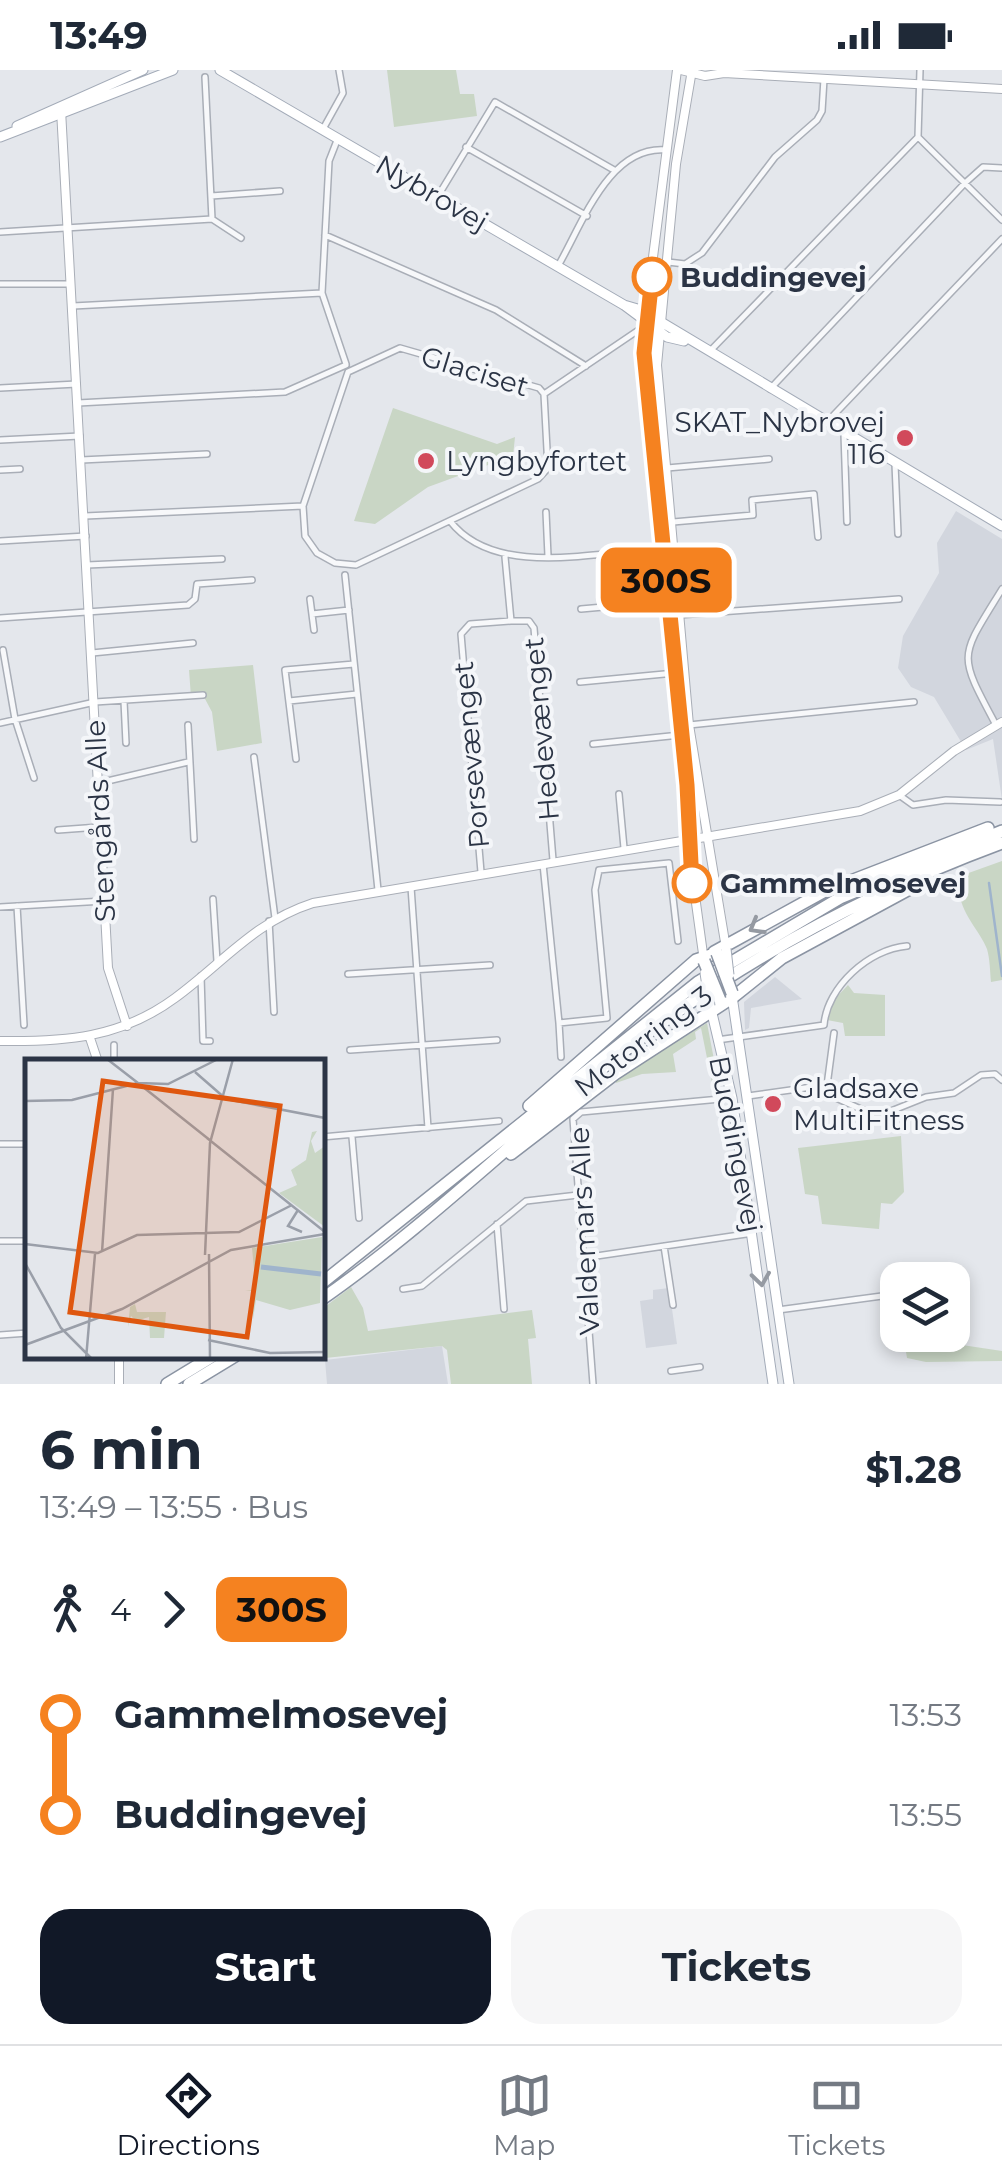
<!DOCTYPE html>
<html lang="en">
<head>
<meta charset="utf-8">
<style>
	:root { --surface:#fff; --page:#f6f6f7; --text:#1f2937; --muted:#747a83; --line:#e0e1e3; --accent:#111827 }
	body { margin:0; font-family:Montserrat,sans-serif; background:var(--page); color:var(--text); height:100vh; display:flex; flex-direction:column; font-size:38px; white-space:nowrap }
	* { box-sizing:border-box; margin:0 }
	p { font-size:32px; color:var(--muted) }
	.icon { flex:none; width:55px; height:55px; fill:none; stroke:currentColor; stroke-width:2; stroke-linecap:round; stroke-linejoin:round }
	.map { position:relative; height:1314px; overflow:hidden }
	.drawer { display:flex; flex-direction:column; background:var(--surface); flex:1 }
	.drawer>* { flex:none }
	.badge { padding:0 20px; border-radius:15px; font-size:35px; line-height:65px }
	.controls { position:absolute; left:880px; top:1192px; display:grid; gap:20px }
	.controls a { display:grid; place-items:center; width:90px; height:90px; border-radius:20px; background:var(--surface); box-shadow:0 5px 15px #0003; font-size:50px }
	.map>.badge { position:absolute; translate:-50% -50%; box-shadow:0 0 0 5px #fff }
	.legs { display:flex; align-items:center; gap:15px; height:110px; padding:0 40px; font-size:32px }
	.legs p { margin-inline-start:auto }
	.overview { display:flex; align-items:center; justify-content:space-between; height:170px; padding:0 40px }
	h1 { font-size:55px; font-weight:700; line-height:75px }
	.cta { display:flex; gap:20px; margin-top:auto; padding:20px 40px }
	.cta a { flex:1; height:115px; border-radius:30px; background:var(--accent); color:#fff; font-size:40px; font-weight:700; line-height:115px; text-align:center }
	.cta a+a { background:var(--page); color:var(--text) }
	ul { padding:0 40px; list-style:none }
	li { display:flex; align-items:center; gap:35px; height:100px; font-size:38px }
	li i { display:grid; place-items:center; width:15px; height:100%; margin:0 12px; background:currentColor }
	li i::after { content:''; width:25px; height:25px; margin:-12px; border:8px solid; border-radius:50%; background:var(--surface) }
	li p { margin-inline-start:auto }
	li:first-child i { background:linear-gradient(#0000 50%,currentColor 0) }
	li:last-child i { background:linear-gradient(currentColor 50%,#0000 0) }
	.status { display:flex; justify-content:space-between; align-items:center; height:70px; padding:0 50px; background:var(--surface); direction:ltr }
	.status svg { height:28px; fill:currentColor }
	.tabs { display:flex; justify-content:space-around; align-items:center; height:140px; border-top:2px solid var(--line); background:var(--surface); font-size:28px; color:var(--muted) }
	.tabs a { display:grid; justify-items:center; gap:5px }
	.tabs .current { color:var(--accent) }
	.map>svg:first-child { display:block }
	.built { fill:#d2d6de }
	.green { fill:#c9d6c5 }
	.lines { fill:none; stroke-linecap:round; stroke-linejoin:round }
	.stream { stroke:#9fb4cc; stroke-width:2.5 }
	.street-casing { stroke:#a9aeb7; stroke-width:8 }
	.secondary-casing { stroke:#a9aeb7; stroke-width:10 }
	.primary-casing { stroke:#a3abb8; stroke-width:11 }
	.highway-casing { stroke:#8b94a3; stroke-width:14 }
	.street { stroke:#f7f8fa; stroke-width:5 }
	.secondary { stroke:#fff; stroke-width:8 }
	.primary { stroke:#fff; stroke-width:9 }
	.highway { stroke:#fff; stroke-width:11 }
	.primary-bridge-casing { stroke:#a3abb8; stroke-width:11; stroke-linecap:butt }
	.highway-bridge-casing { stroke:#8b94a3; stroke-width:14; stroke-linecap:butt }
	.primary-bridge { stroke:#fff; stroke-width:9 }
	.highway-bridge { stroke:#fff; stroke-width:11 }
	.oneway { stroke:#959aa2 }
	.line-1-casing { stroke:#fff; stroke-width:22 }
	.line-1 { stroke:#f58220; stroke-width:15 }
	.stop-1-dot { fill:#fff; stroke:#f58220; stroke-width:5 }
	.poi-dot { fill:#d1495b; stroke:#f4f6f9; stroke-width:4 }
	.labels { text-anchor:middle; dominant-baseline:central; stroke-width:8; stroke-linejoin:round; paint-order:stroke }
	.street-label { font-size:28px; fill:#2b3445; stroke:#f4f6f9 }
	.stop-label { font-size:28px; font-weight:bold; fill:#2b3445; stroke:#f4f6f9; text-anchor:start }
	.poi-label { font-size:28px; fill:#2b3445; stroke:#f4f6f9; text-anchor:start }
	.inset-river { fill:none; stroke:#9fb4cc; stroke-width:5 }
	.inset-road { fill:none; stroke:#9a9fa9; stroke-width:2.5 }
	.view { fill:#df570f; fill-opacity:0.15; stroke:#df570f; stroke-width:5 }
	.inset-edge { fill:none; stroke:#2b3445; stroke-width:5 }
</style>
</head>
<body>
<div class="status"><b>13:49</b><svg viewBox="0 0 49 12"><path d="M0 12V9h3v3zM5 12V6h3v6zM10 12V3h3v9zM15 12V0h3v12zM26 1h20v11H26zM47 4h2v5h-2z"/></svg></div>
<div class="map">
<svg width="1002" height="1314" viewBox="0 0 1002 1314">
	<rect width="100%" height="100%" fill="#e4e7ec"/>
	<path class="built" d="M956 441 1002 469V730L993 669 966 680 934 627 911 617 898 598 903 566 939 503 937 473Z
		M775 907 802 929 751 938 749 958 745 960 744 932Z
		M669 1218 677 1274 646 1278 640 1231 653 1229V1220Z
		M442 1276 448 1314H327L325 1290Z"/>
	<path class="green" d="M387 0H456L460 24H474L477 46 394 57Z
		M393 338 497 374 515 367 513 386 428 417 375 454 354 451Z
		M253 595 262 673 217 681 212 642 204 627H191L189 600Z
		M1002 791V910L991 912C990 902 990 889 987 879 980 859 949 833 963 805Z
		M848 915 854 923 885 925V966H845L843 953 827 950 829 935Z
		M707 953 720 1021 714 1023 701 958 695 962 696 969 673 984 676 1002 642 1004 616 1013 615 1009Z
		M901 1066 904 1122 892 1134 881 1133 879 1159 822 1154 818 1126 805 1124 798 1078Z
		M351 1217 363 1238 368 1261 532 1240 536 1268 528 1269 532 1314H451L447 1280 442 1276 325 1288 326 1236Z
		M961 1268 962 1275 1002 1281V1291L926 1292 907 1288 906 1282Z"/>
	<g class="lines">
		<path class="stream" d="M989 813 1002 906"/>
		<g class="street-casing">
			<path id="street" d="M920 0 918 67 1002 150
				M205 7 212 149 241 168
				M323 59 343 23 339 0
				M338 68 329 91 322 223 346 294
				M466 77 587 146
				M211 126 280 121
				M438 126 495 32 614 100
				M0 162 212 149
				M325 165 496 240 586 296
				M668 192 685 194 702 183 775 87 817 50 822 41 824 9
				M558 196C582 155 609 74 667 80
				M0 214H69
				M73 236 322 223
				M400 278 539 318 544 324 548 398 538 409 356 495 335 493 317 483 305 466 303 436 348 302Z
				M711 280 918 67
				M0 318 77 314
				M770 319 965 113 983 97 1002 98
				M544 324 643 257
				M78 333 285 322 346 295
				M828 351 1002 169
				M844 364 847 452
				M0 370 80 366
				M81 390 207 384
				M895 394 898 464
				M667 398 769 389
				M0 400 20 399
				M546 442 548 486
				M85 446 303 436
				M450 451C495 509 597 482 662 478
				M673 452 753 445 752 430 814 424 818 467
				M0 471 86 466
				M505 487 511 551H529L534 558 553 790
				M87 495 222 489
				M345 505 378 820
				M310 529 314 560
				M581 539 670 531
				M312 544 349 540
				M679 545 899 529
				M0 548 188 535 195 529 197 514 252 510
				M3 580 15 649 34 708
				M92 583 193 573
				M580 612 675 603
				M124 631 126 673
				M289 631 357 624
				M0 653 95 632 203 625
				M188 655 194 769
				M689 655 914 632
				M996 655C957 582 959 589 1002 519
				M593 674 680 665
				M254 687 275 848
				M296 689 285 600 354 594
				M99 713 188 692
				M619 724 624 778
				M899 725 913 735 946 730 1000 732
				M58 760 99 757
				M543 794 559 953 607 948 595 820 599 800
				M599 800 669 793 678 871
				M481 802 461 564 470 554 511 551
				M411 817 428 1058
				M213 829 217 891
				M17 836 24 955
				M0 837 104 831
				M269 851 274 942
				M348 904 490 895
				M201 906 203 971H210
				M559 953 561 987
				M717 970 824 955C827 917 869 879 907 876
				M114 975V992
				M350 980 497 970
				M826 1023 834 963
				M748 1026 812 1017 865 1041 886 1043 926 1027 954 1023 981 1005 995 1004 1002 1010
				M322 1067 499 1051
				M352 1067 359 1148
				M0 1074H28
				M497 1154 504 1239
				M0 1171H28
				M664 1176 673 1235
				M583 1188 753 1163
				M403 1219 422 1216 526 1131 578 1125
				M952 1237H955
				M778 1240 882 1226 898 1229
				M0 1265 28 1263
				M671 1301 700 1297
				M593 1314 573 1049 581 1042 731 1028"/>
		</g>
		<g class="secondary-casing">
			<path id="secondary" d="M677 0 643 265 687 715V768L704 891
				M681 0 705 6 724 3 1002 19
				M692 0 676 94 657 295 689 655 726 878
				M61 40 108 898 127 956
				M90 968 98 992
				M0 971C65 972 121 968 175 928 223 893 254 852 313 833L860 741 899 725 954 681 1002 652
				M119 1286V1314"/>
		</g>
		<g class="primary-casing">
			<path id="primary" d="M220 0 624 235 667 267 684 271
				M17 56 143 0
				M0 67 173 0
				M624 235 641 240 1002 456
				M732 926 789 1314
				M711 939 732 1028 773 1314"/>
		</g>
		<g class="highway-casing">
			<path id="highway" d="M714 882 825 821 988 758
				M529 1036 696 890 717 883
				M511 1084 615 1004 732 928 782 888 928 809
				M322 1213 698 912 840 828 1002 761
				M322 1229C428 1155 521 1062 623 982 739 891 864 824 1002 773
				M167 1314 213 1286
				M189 1314 235 1286"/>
		</g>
		<use href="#street" class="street"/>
		<use href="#secondary" class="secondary"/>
		<use href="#primary" class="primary"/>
		<use href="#highway" class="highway"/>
		<g class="primary-bridge-casing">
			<path id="primary-bridge" d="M726 879 729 905
				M705 903 710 936"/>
		</g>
		<g class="highway-bridge-casing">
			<path id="highway-bridge" d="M717 883 732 923
				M704 891 720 930"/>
		</g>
		<use href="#primary-bridge" class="primary-bridge"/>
		<use href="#highway-bridge" class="highway-bridge"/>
	</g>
	<defs><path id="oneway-chevron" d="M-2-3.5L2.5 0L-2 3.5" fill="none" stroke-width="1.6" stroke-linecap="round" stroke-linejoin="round" transform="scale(2.5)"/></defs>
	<g class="oneway">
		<use href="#oneway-chevron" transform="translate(756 857) rotate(150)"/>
		<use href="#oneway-chevron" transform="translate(761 1209) rotate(82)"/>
	</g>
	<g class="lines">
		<g class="line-1-casing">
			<path id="line-1" d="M652 207 644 283 687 715 692 813"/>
		</g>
		<use href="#line-1" class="line-1"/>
	</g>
	<g class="stop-1-dot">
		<circle cx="652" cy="207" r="18"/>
		<circle cx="692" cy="813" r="18"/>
	</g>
	<g class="poi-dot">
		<circle cx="905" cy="368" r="10"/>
		<circle cx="426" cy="391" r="10"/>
		<circle cx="773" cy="1034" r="10"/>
	</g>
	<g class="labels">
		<g class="street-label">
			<text transform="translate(432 123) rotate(30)">Nybrovej</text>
			<text transform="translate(475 301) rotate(17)">Glaciset</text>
			<text transform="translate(541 659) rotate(-95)">Hedevænget</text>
			<text transform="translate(471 685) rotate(-95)">Porsevænget</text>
			<text transform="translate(100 751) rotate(-93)">Stengårds Alle</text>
			<text transform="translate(643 971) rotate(-37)">Motorring 3</text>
			<text transform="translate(736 1074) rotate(79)">Buddingevej</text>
			<text transform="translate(584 1161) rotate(-93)">Valdemars Alle</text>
		</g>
		<g class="stop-label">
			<text x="680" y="207">Buddingevej</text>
			<text x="720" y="813">Gammelmosevej</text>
		</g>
		<g class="poi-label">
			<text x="885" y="352" text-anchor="end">SKAT_Nybrovej<tspan x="885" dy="32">116</tspan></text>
			<text x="446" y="391">Lyngbyfortet</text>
			<text x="793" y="1018">Gladsaxe<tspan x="793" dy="32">MultiFitness</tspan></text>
		</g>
	</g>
	<g transform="translate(25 989)">
		<rect width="300" height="300" fill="#e4e7ec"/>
		<path d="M292 72 286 82 290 94 300 87V168L254 134 272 126 266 111 281 101 287 73ZM297 178 295 244 265 251 231 241 228 260V232L220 231H231L227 189ZM110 245 112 253H141L139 279H125L124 258 111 262 106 257 103 268 105 248Z" fill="#c9d6c5"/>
		<path class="inset-river" d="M236 208 296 215"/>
		<path class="inset-road" d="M82 0 113 24 143 25 193 0M170 13 201 40 300 59M113 24 186 82M0 42 47 41 113 24M182 79 300 173M273 151 263 167 277 173M0 185 73 194 112 176 214 173 267 146M77 193 88 30M184 195 185 300M180 196 185 84 208 0M0 204 36 269 67 300M183 281 245 294 300 293M0 286 97 250 206 191 300 175M61 300 70 195"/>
		<path class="view" d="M78 22 255 47 222 278 45 253Z"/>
		<rect width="300" height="300" class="inset-edge"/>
	</g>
</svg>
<div class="controls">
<a><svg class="icon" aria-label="layers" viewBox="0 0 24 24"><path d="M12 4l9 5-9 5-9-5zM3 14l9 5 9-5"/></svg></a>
</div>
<b class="badge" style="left:666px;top:510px;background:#f58220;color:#111">300S</b>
</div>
<section class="drawer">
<div class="overview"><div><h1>6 min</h1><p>13:49 – 13:55 · Bus</p></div><b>$1.28</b></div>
<div class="legs"><svg class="icon" aria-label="walk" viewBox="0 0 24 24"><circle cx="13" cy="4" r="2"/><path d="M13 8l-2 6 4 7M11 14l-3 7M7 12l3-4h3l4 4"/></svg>4<svg class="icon" aria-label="forward" viewBox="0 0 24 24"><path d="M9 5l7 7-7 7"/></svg><b class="badge" style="background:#f58220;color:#111">300S</b></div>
<ul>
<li><i style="color:#f58220"></i><b>Gammelmosevej</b><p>13:53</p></li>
<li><i style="color:#f58220"></i><b>Buddingevej</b><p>13:55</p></li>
</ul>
<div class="cta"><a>Start</a><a>Tickets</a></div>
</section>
<nav class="tabs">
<a class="current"><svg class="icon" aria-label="directions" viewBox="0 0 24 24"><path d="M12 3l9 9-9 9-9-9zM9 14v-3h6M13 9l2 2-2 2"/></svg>Directions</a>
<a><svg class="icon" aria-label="map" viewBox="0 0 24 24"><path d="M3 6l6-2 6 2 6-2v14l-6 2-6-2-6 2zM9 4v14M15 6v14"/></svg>Map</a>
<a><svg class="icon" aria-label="tickets" viewBox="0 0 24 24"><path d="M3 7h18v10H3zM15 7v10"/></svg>Tickets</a>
</nav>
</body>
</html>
